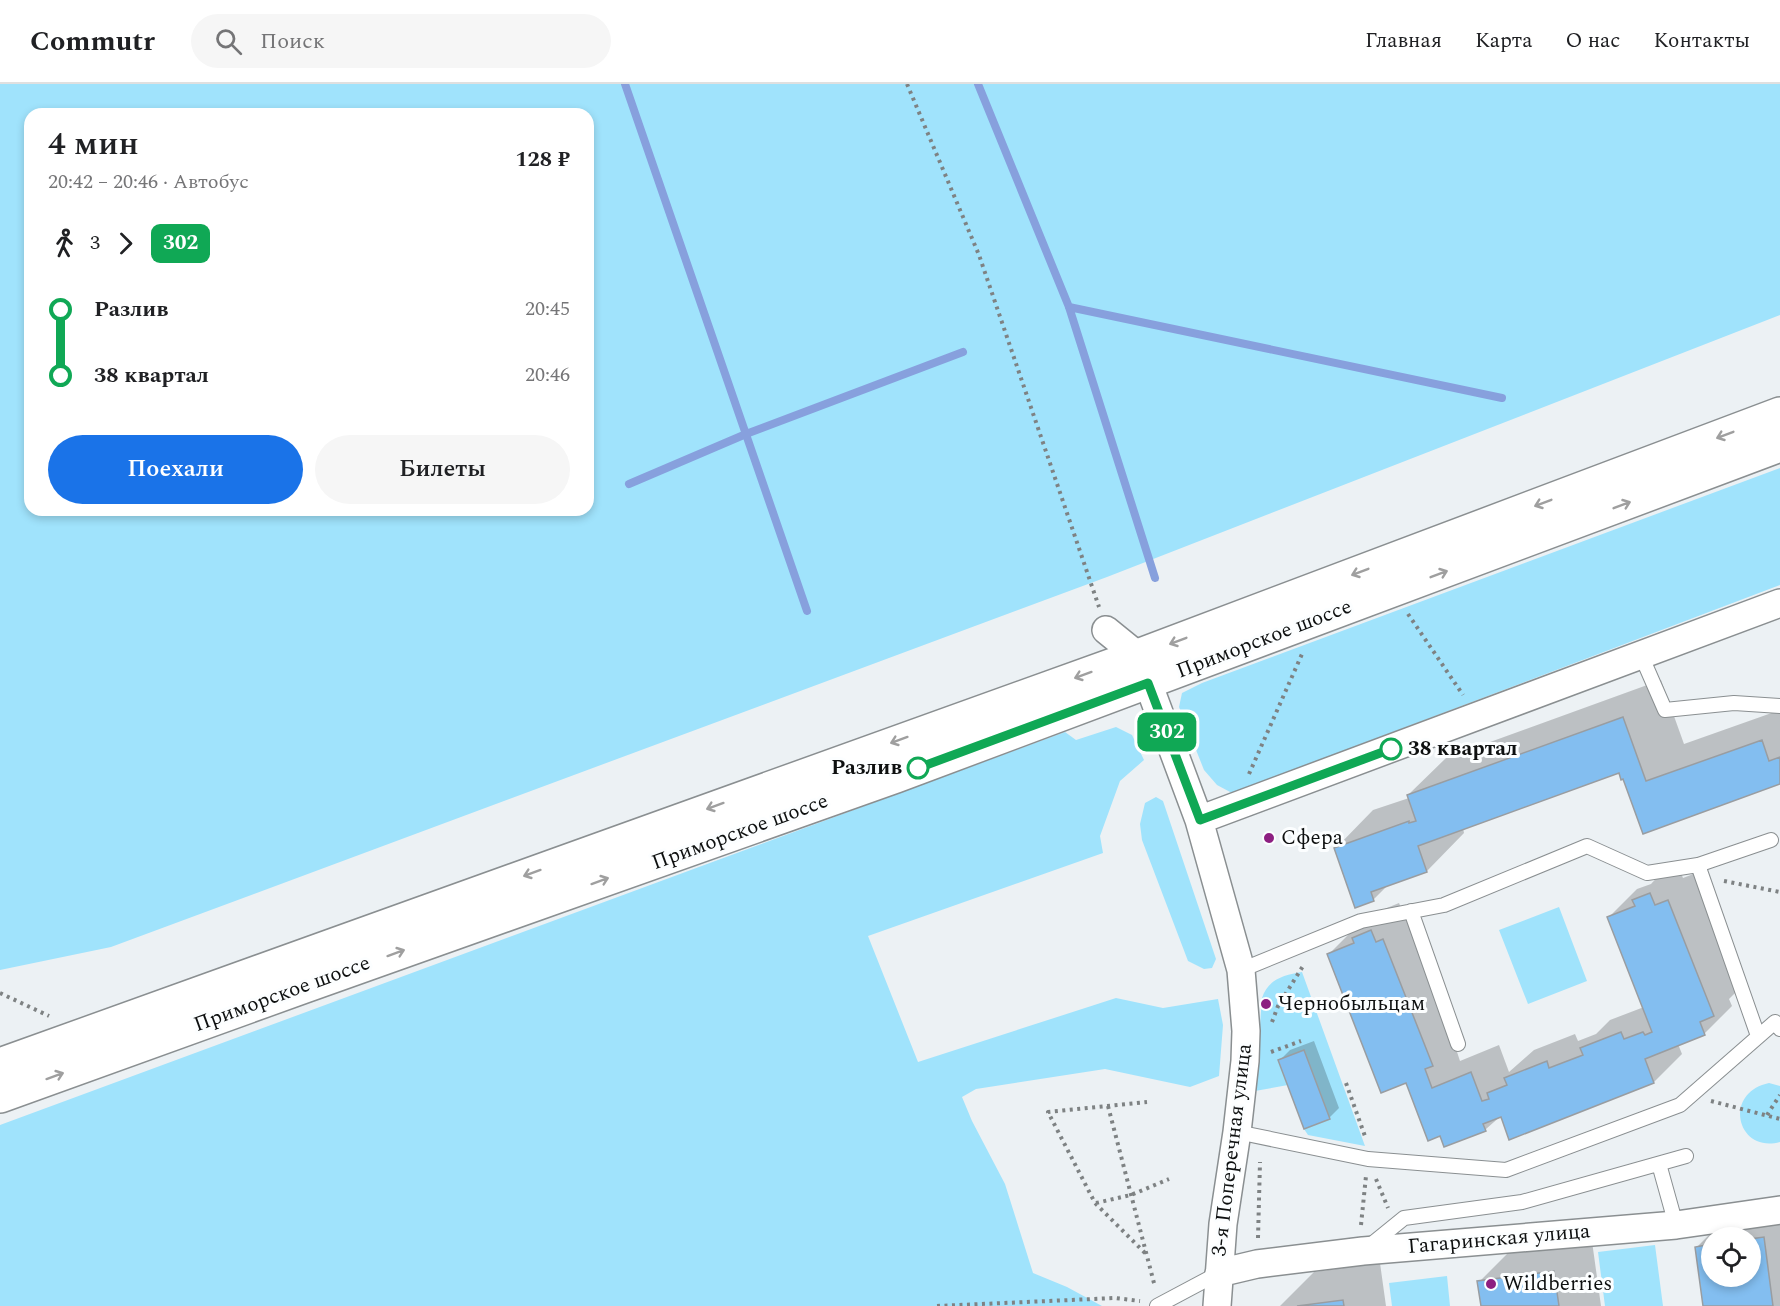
<!DOCTYPE html>
<html lang="ru">
<head>
<meta charset="utf-8">
<style>
	:root { --surface:#fff; --page:#f6f6f6; --text:#202124; --muted:#757577; --line:#e0e0e0; --accent:#1a73e8 }
	body { margin:0; font-family:Spectral,serif; background:var(--page); color:var(--text); height:100vh; display:flex; flex-direction:column; font-size:22px; white-space:nowrap }
	* { box-sizing:border-box; margin:0 }
	p { font-size:20px; color:var(--muted) }
	.icon { flex:none; width:33px; height:33px; fill:none; stroke:currentColor; stroke-width:2; stroke-linecap:round; stroke-linejoin:round }
	.map { position:relative; flex:1; overflow:hidden }
	.side { position:absolute; left:24px; top:24px; width:570px; height:408px; display:flex; flex-direction:column; background:var(--surface); border-radius:18px; box-shadow:0 3px 9px #0003 }
	.side>* { flex:none }
	.badge { padding:0 12px; border-radius:9px; font-size:21px; line-height:39px }
	.tools { position:absolute; left:1701px; top:1143px; display:grid; gap:12px }
	.tools a { display:grid; place-items:center; width:60px; height:60px; border-radius:50%; background:var(--surface); box-shadow:0 3px 9px #0003; font-size:30px }
	.map>.badge { position:absolute; translate:-50% -50%; box-shadow:0 0 0 3px #fff }
	.legs { display:flex; align-items:center; gap:9px; height:66px; padding:0 24px; font-size:20px }
	.legs p { margin-inline-start:auto }
	.summary { display:flex; align-items:center; justify-content:space-between; height:102px; padding:0 24px }
	h1 { font-size:33px; font-weight:600; line-height:45px }
	.cta { display:flex; gap:12px; margin-top:auto; padding:12px 24px }
	.cta a { flex:1; height:69px; border-radius:36px; background:var(--accent); color:#fff; font-size:24px; font-weight:600; line-height:69px; text-align:center }
	.cta a+a { background:var(--page); color:var(--text) }
	ul { padding:0 24px; list-style:none }
	li { display:flex; align-items:center; gap:21px; height:66px; font-size:22px }
	li i { display:grid; place-items:center; width:9px; height:100%; margin:0 8px; background:currentColor }
	li i::after { content:''; width:15px; height:15px; margin:-8px; border:4px solid; border-radius:50%; background:var(--surface) }
	li p { margin-inline-start:auto }
	li:first-child i { background:linear-gradient(#0000 50%,currentColor 0) }
	li:last-child i { background:linear-gradient(currentColor 50%,#0000 0) }
	header { display:flex; align-items:center; gap:36px; box-sizing:border-box; height:84px; padding:0 30px; background:var(--surface); border-bottom:2px solid var(--line) }
	header strong { font-size:28px }
	nav { display:flex; gap:33px; margin-inline-start:auto; font-size:21px }
	.search { width:420px; height:54px; background:var(--page); display:flex; align-items:center; gap:15px; box-sizing:border-box; padding:0 21px; border-radius:33px; color:var(--muted); font-size:22px }
	.map>svg:first-child { display:block }
	.green { fill:#a0e3fc; fill-rule:evenodd }
	.shadow { fill:#0003; fill-rule:evenodd }
	.lines { fill:none; stroke-linecap:round; stroke-linejoin:round }
	.stream { stroke:#87a0dd; stroke-width:8 }
	.building { fill:#83bef0; stroke:#999da1; stroke-width:1.5 }
	.lane-casing { stroke:#8a8f91; stroke-width:16 }
	.street-casing { stroke:#8a8f91; stroke-width:30 }
	.highway-casing { stroke:#8a8f91; stroke-width:36 }
	.path { stroke:#7e8283; stroke-width:4; stroke-dasharray:3 4.5; stroke-linecap:butt }
	.lane { stroke:#fff; stroke-width:14 }
	.street { stroke:#fff; stroke-width:27 }
	.highway { stroke:#fff; stroke-width:33 }
	.oneway { stroke:#9f9f9f }
	.line-1-casing { stroke:#fff; stroke-width:14 }
	.line-1 { stroke:#10a855; stroke-width:9 }
	.stop-1-dot { fill:#fff; stroke:#10a855; stroke-width:3 }
	.poi-dot { fill:#8d1f81; stroke:#fcfeff; stroke-width:2 }
	.labels { text-anchor:middle; dominant-baseline:central; stroke-width:6; stroke-linejoin:round; paint-order:stroke }
	.street-label { font-size:21px; fill:#0e1010; stroke:#fcfeff }
	.stop-label { font-size:21px; font-weight:bold; fill:#0e1010; stroke:#fcfeff; text-anchor:start }
	.poi-label { font-size:21px; fill:#0e1010; stroke:#fcfeff; text-anchor:start }
</style>
</head>
<body>
<header>
<strong>Commutr</strong>
<div class="search"><svg class="icon" aria-label="search" viewBox="0 0 24 24"><circle cx="10" cy="10" r="6"/><path d="M15 15l6 6"/></svg>Поиск</div>
<nav><a>Главная</a><a>Карта</a><a>О нас</a><a>Контакты</a></nav>
</header>
<div class="map">
<svg width="1780" height="1222" viewBox="0 0 1780 1222">
	<rect width="100%" height="100%" fill="#ecf1f4"/>
	<path class="green" d="M0 0H1780V231L1107 493 111 863 0 886ZM30 30H588V426H30Z
		M1780 384V501L1232 709 1217 701 1204 686 1179 623 1182 609 1202 599Z
		M1116 643 1132 651 1144 676 1120 697 1100 752 1103 769 868 852 918 978 1116 914 1163 924 1218 915 1223 941 1219 992 1190 1003 1105 985 976 1005 962 1013 972 1037 1005 1100 1033 1189 1067 1203 1102 1222H0V1041L1065 648 1076 656Z
		M1156 713 1163 717 1216 875 1212 884 1204 885 1188 877 1142 756 1140 740 1145 719Z
		M1559 823 1587 897 1528 920 1499 846Z
		M1302 888 1365 1062 1308 1051 1304 1045 1330 1035 1304 966 1278 976 1288 1001 1255 1007 1262 914C1268 895 1284 891 1302 888Z
		M1769 999 1780 1002V1058C1737 1070 1722 1009 1769 999Z
		M1655 1161 1663 1222H1605L1598 1168Z
		M1447 1192 1450 1222H1392L1389 1199Z"/>
	<path class="shadow" d="M1661 596 1684 660 1780 626V699L1644 748 1624 693 1620 688 1463 744 1464 749 1427 787 1388 801 1373 816 1336 764 1373 726 1409 714 1408 711 1446 674Z
		M1678 782 1683 794 1696 789 1741 903 1729 915 1732 922 1704 950 1678 960 1682 970 1654 998 1510 1054 1502 1031 1486 1045 1445 1061 1441 1050 1329 870 1357 842 1382 826 1399 819 1404 831 1411 828 1460 977 1499 961 1509 988 1534 966 1575 950 1578 957 1596 950 1610 936 1644 923 1609 833 1637 805 1651 800 1662 788Z
		M1314 957 1339 1024 1329 1034 1280 976 1290 966Z
		M1780 1119V1222H1705L1697 1163 1735 1125ZM1712 1154H1750V1192H1712Z
		M1591 1150 1601 1222H1482L1479 1198 1517 1160Z
		M1380 1179 1386 1222H1280L1314 1188Z"/>
	<g class="lines">
		<path class="stream" d="M625 0 807 527
			M978 0 1069 223 1155 494
			M1069 223 1502 314
			M629 400 746 350 963 268"/>
	</g>
	<path class="building" d="M1623 633 1646 697 1762 656 1769 677 1780 673V700L1643 750 1623 695 1621 696 1619 689 1418 762 1427 788 1371 808 1374 817 1355 824 1334 764 1409 737V739L1416 737 1407 711Z
		M1650 809 1655 821 1668 816 1714 932 1700 938 1705 951 1645 975 1654 999 1509 1056 1501 1033 1483 1040 1486 1047 1444 1063 1440 1052 1428 1057 1406 999 1381 1009 1327 870 1354 859 1352 854 1371 846 1376 858 1383 855 1433 982 1425 985 1432 1004 1471 988 1482 1017 1489 1015 1487 1009 1507 1001 1504 994 1547 977 1549 984 1583 971 1580 964 1621 948 1624 955 1643 948 1645 951 1652 948 1607 833 1635 822 1632 816Z
		M1304 966 1330 1035 1304 1045 1278 976Z
		M1764 1153 1773 1222H1703L1695 1163 1712 1160V1192H1750V1155Z
		M1554 1187 1559 1222H1481L1477 1197Z
		M1343 1216 1344 1222H1297Z"/>
	<g class="lines">
		<g class="lane-casing">
			<path id="lane" d="M1641 571 1665 626 1734 619 1780 622
				M1698 781 1758 952
				M1411 827 1458 960
				M1241 886 1361 837 1444 821 1587 762 1647 789 1698 781 1771 756
				M1237 1048 1368 1075 1506 1086 1680 1021 1775 938 1780 945
				M1659 1080 1676 1141
				M1367 1164 1404 1134 1522 1118 1686 1072
				M1157 1222 1219 1189"/>
		</g>
		<g class="street-casing">
			<path id="street" d="M1106 546 1138 572 1199 736 1241 886 1246 947 1245 977 1237 1048 1223 1140 1217 1222
				M1199 736 1780 519
				M1219 1189 1257 1180 1363 1167 1676 1141 1780 1126"/>
		</g>
		<g class="highway-casing">
			<path id="highway" d="M0 981 1138 572 1780 330
				M0 1012 302 903 896 692 1780 361"/>
		</g>
		<path class="path" d="M907 0 979 171 1099 523
			M1408 530 1463 611
			M1249 690 1302 570
			M1724 797 1780 808
			M0 909 49 932
			M1272 938 1278 922 1303 882
			M1271 968 1301 957
			M1346 999 1366 1055
			M1711 1017 1780 1035
			M1108 1022 1155 1203
			M1767 1031 1780 1011
			M1376 1095 1388 1124
			M1096 1119 1131 1111 1169 1095
			M1361 1141 1366 1092
			M1258 1154 1260 1078
			M1145 1169 1095 1119 1048 1028 1147 1018
			M937 1222 1115 1214 1140 1217"/>
		<use href="#lane" class="lane"/>
		<use href="#street" class="street"/>
		<use href="#highway" class="highway"/>
	</g>
	<defs><path id="oneway-shaft" d="M-6 0H5M1.5-3L5.5 0L1.5 3" fill="none" stroke-width="1.6" stroke-linecap="round" stroke-linejoin="round" transform="scale(1.5)"/></defs>
	<g class="oneway">
		<use href="#oneway-shaft" transform="translate(1725 351) rotate(159)"/>
		<use href="#oneway-shaft" transform="translate(1543 419) rotate(159)"/>
		<use href="#oneway-shaft" transform="translate(1622 421) rotate(-21)"/>
		<use href="#oneway-shaft" transform="translate(1360 488) rotate(159)"/>
		<use href="#oneway-shaft" transform="translate(1439 490) rotate(-21)"/>
		<use href="#oneway-shaft" transform="translate(1178 557) rotate(159)"/>
		<use href="#oneway-shaft" transform="translate(1083 591) rotate(160)"/>
		<use href="#oneway-shaft" transform="translate(899 656) rotate(160)"/>
		<use href="#oneway-shaft" transform="translate(715 722) rotate(160)"/>
		<use href="#oneway-shaft" transform="translate(532 789) rotate(160)"/>
		<use href="#oneway-shaft" transform="translate(600 797) rotate(-20)"/>
		<use href="#oneway-shaft" transform="translate(396 869) rotate(-20)"/>
		<use href="#oneway-shaft" transform="translate(55 992) rotate(-20)"/>
	</g>
	<g class="lines">
		<g class="line-1-casing">
			<path id="line-1" d="M918 684 1148 599 1200 736 1391 665"/>
		</g>
		<use href="#line-1" class="line-1"/>
	</g>
	<g class="stop-1-dot">
		<circle cx="1391" cy="665" r="10"/>
		<circle cx="918" cy="684" r="10"/>
	</g>
	<g class="poi-dot">
		<circle cx="1269" cy="754" r="6"/>
		<circle cx="1266" cy="920" r="6"/>
		<circle cx="1491" cy="1200" r="6"/>
	</g>
	<g class="labels">
		<g class="street-label">
			<text transform="translate(1264 555) rotate(-21)">Приморское шоссе</text>
			<text transform="translate(740 748) rotate(-20)">Приморское шоссе</text>
			<text transform="translate(282 910) rotate(-20)">Приморское шоссе</text>
			<text transform="translate(1232 1066) rotate(-83)">3-я Поперечная улица</text>
			<text transform="translate(1499 1155) rotate(-5)">Гагаринская улица</text>
		</g>
		<g class="stop-label">
			<text x="1408" y="665">38 квартал</text>
			<text x="902" y="684" text-anchor="end">Разлив</text>
		</g>
		<g class="poi-label">
			<text x="1281" y="754">Сфера</text>
			<text x="1278" y="920">Чернобыльцам</text>
			<text x="1503" y="1200">Wildberries</text>
		</g>
	</g>
</svg>
<div class="tools">
<a><svg class="icon" aria-label="locate" viewBox="0 0 24 24"><circle cx="12" cy="12" r="6"/><path d="M12 2v4M12 18v4M2 12h4M18 12h4"/></svg></a>
</div>
<b class="badge" style="left:1167px;top:648px;background:#10a855;color:#fff">302</b>
<section class="side">
<div class="summary"><div><h1>4 мин</h1><p>20:42 – 20:46 · Автобус</p></div><b>128 ₽</b></div>
<div class="legs"><svg class="icon" aria-label="walk" viewBox="0 0 24 24"><circle cx="13" cy="4" r="2"/><path d="M13 8l-2 6 4 7M11 14l-3 7M7 12l3-4h3l4 4"/></svg>3<svg class="icon" aria-label="forward" viewBox="0 0 24 24"><path d="M9 5l7 7-7 7"/></svg><b class="badge" style="background:#10a855;color:#fff">302</b></div>
<ul>
<li><i style="color:#10a855"></i><b>Разлив</b><p>20:45</p></li>
<li><i style="color:#10a855"></i><b>38 квартал</b><p>20:46</p></li>
</ul>
<div class="cta"><a>Поехали</a><a>Билеты</a></div>
</section>
</div>
</body>
</html>
